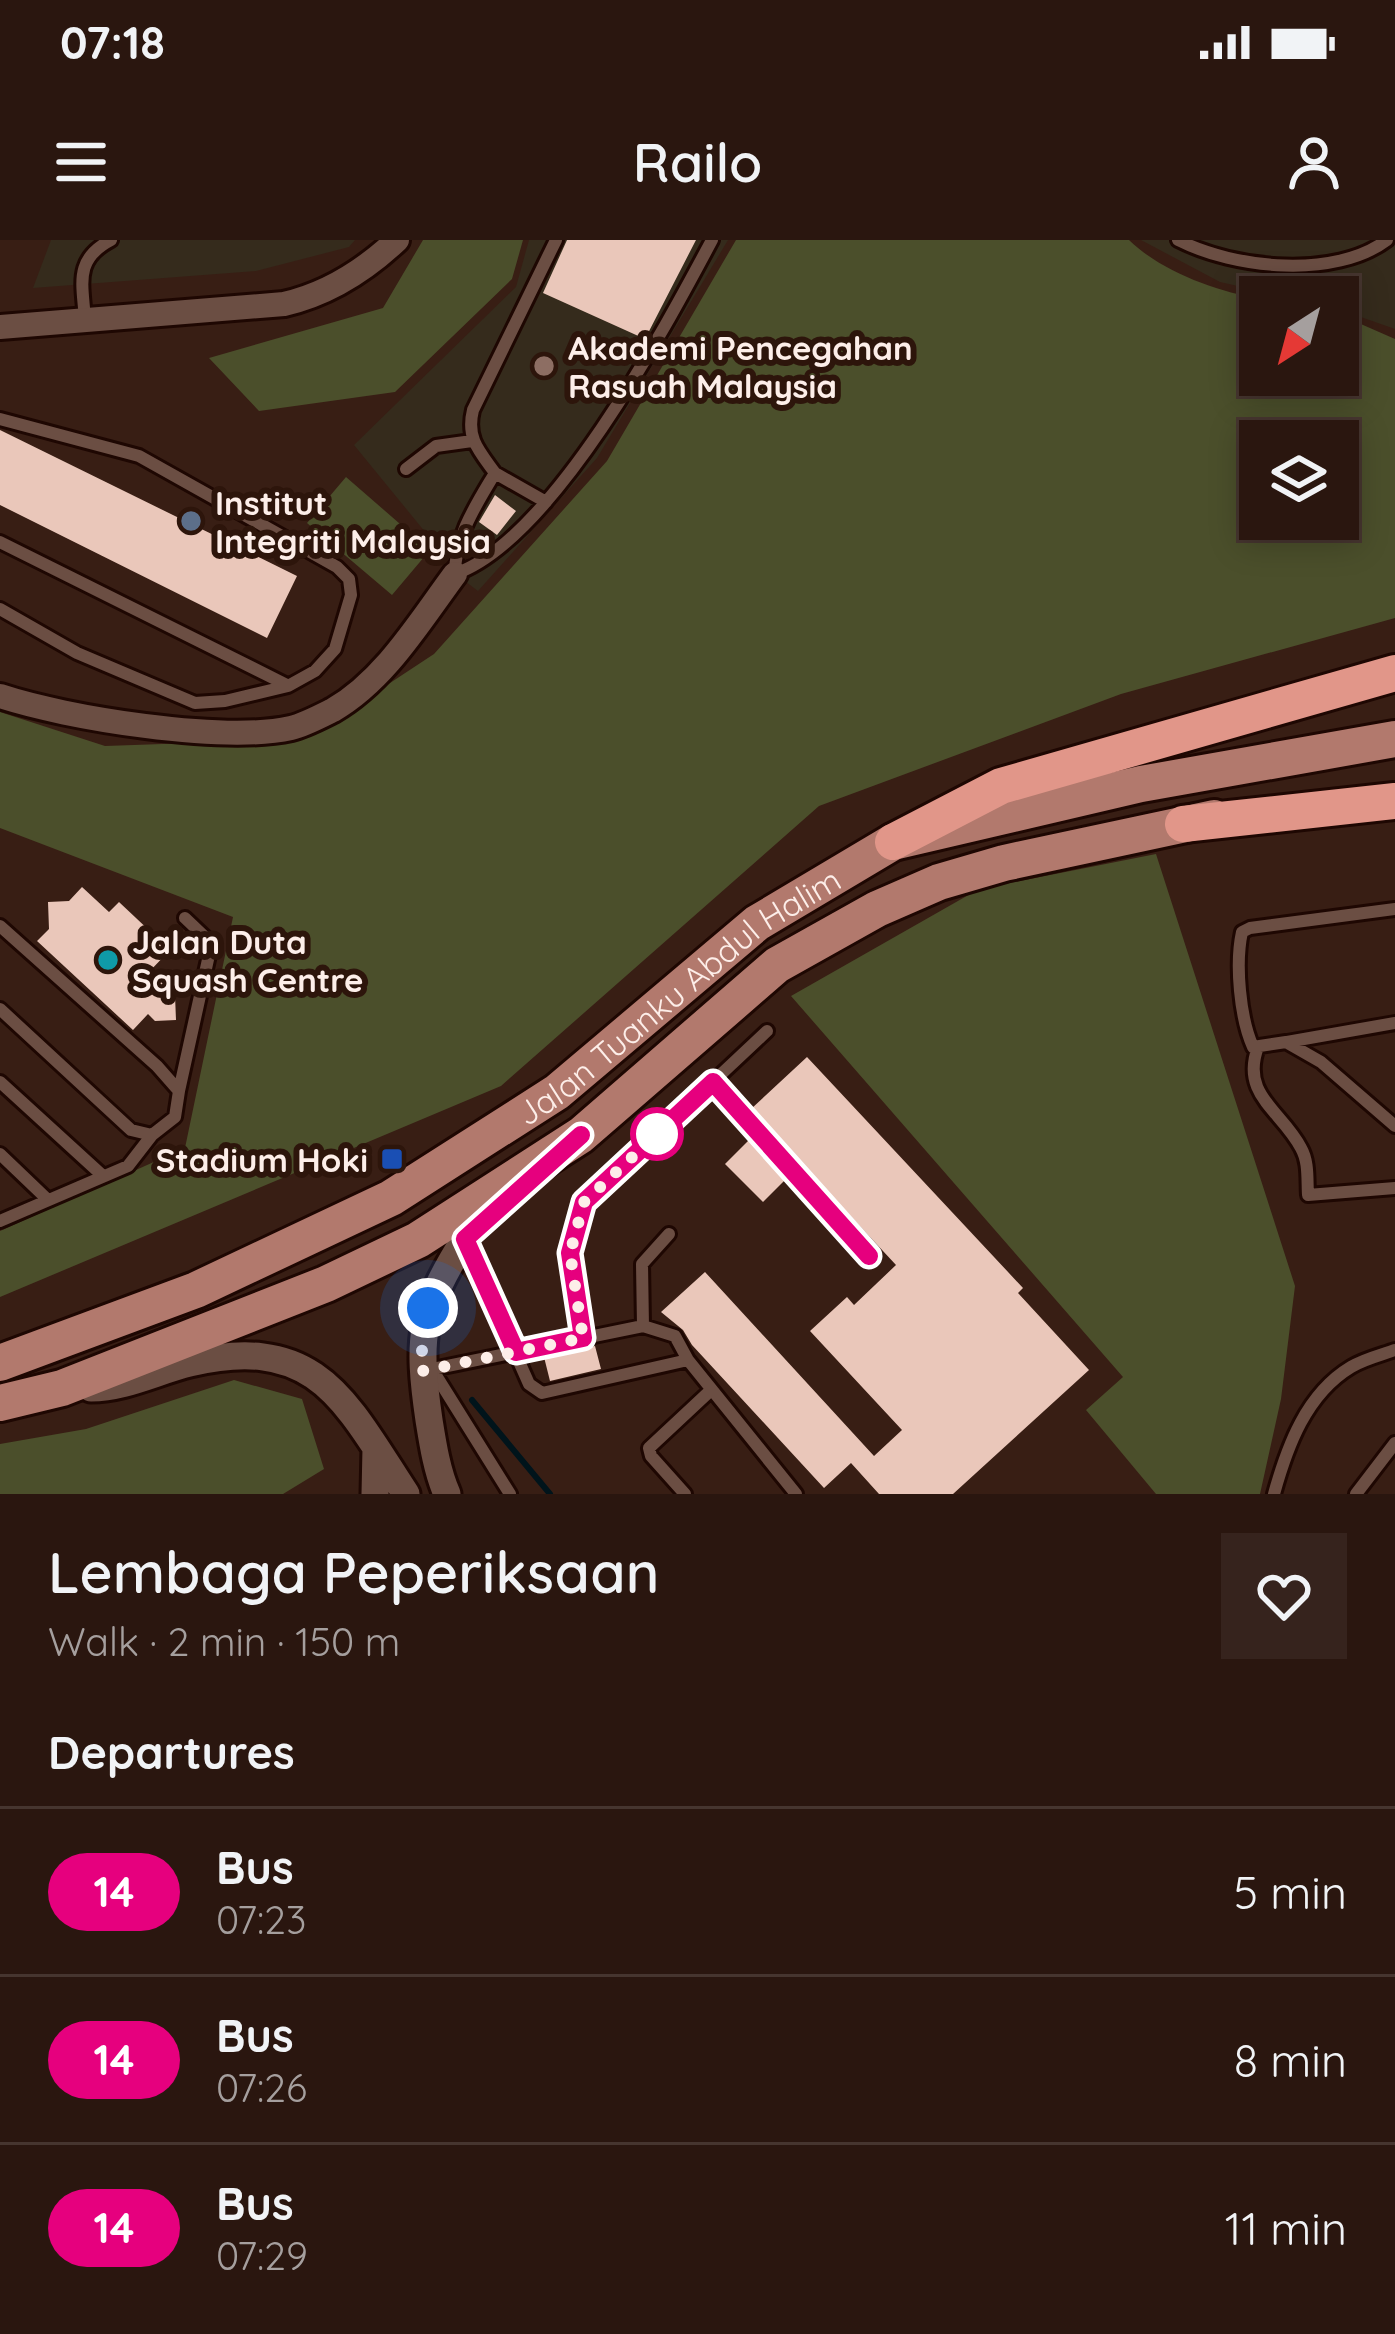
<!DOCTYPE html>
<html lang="en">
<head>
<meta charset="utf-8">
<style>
	:root { --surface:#2a160f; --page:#36231d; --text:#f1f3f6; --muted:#a59f9e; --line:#46352f }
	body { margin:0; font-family:Quicksand,sans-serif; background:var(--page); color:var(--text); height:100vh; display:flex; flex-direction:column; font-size:45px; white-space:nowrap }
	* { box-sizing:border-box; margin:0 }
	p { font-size:39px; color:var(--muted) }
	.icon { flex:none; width:66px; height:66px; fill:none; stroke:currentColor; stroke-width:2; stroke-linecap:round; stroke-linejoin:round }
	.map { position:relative; height:1254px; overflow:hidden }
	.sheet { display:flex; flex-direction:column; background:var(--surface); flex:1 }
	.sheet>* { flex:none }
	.badge { padding:0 24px; border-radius:39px; font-size:42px; line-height:78px }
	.needle { width:78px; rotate:216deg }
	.fabs { position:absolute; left:1239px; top:36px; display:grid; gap:24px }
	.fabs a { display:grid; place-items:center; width:120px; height:120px; border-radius:0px; background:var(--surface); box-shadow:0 6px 30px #0003,0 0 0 3px var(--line); font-size:60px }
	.you { position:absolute; width:60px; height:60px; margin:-30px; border:9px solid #fff; border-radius:50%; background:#1a73e8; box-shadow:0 0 0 18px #1a73e833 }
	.map>.badge { position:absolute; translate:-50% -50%; box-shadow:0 0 0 6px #fff }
	h2 { padding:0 48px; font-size:45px; line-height:108px }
	.round { display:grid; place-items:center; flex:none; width:126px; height:126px; border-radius:0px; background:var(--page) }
	.head { display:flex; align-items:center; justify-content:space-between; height:204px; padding:0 48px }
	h1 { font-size:57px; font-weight:600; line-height:90px }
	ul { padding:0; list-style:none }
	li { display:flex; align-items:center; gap:36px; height:168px; padding:0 48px; border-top:3px solid var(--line) }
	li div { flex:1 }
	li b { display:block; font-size:45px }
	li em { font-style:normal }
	li .badge { min-width:132px; font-weight:700; text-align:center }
	.status { display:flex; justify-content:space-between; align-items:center; height:84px; padding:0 60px; background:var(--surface); direction:ltr }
	.status svg { height:33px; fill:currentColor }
	header { display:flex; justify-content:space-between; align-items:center; height:156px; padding:0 48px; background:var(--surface); font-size:54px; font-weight:600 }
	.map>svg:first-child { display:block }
	.education { fill:#352b1c }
	.green { fill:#4b4f2b; fill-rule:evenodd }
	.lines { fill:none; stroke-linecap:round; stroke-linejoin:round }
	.stream { stroke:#00141b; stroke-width:6 }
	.building { fill:#eac7ba }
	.service-casing { stroke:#1e0702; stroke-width:18 }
	.minor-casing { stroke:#1e0702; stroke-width:30 }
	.tertiary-casing { stroke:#1e0702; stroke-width:33 }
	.primary-casing { stroke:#1e0702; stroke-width:42 }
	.motorway-casing { stroke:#1e0702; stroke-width:42 }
	.service { stroke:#6b4e43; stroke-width:12 }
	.minor { stroke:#6b4e43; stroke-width:24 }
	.tertiary { stroke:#6b4e43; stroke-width:27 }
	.primary { stroke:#b2796d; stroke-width:36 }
	.motorway { stroke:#e19689; stroke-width:36 }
	.line-casing { stroke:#fff; stroke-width:27 }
	.line { stroke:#e6007e; stroke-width:18 }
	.walk { stroke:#fdeee9; stroke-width:12; stroke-dasharray:0 21.6 }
	.education-dot { fill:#8d6e63; stroke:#2d150b; stroke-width:4.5 }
	.service-dot { fill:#5c6f8a; stroke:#2d150b; stroke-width:4.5 }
	.culture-dot { fill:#0f9aa8; stroke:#2d150b; stroke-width:4.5 }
	.stop-dot { fill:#fff; stroke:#e6007e; stroke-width:6 }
	.transit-dot { fill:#1a4fb4; stroke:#2d150b; stroke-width:4.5 }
	.labels { text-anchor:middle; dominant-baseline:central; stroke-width:12; stroke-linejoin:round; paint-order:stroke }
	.poi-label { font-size:33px; font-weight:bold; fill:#fdeee9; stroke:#2d150b; text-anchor:start }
	.street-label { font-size:33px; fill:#fdeee9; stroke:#2d150b }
</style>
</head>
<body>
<div class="status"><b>07:18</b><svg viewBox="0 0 49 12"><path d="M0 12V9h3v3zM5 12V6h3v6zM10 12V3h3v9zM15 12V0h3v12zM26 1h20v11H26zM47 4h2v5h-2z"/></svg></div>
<header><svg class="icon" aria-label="menu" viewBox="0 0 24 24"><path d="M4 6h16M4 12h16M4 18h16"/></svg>Railo<svg class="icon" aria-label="person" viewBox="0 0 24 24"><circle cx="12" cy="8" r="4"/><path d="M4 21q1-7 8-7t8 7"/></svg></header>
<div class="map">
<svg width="1395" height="1254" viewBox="0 0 1395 1254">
	<rect width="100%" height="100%" fill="#381e14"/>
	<path class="education" d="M51 0H355L349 7 256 31 33 48Z
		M529 0H728L597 218 478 351 437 320 439 309 354 205 516 47Z
		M1141 0H1395V89L1338 69V57H1286L1220 42Z"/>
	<path class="green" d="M423 0H523L512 39 395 152 259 171 209 118 383 68Z
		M736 0H1129C1162 32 1216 51 1260 59V135H1338V74L1395 99V378L1121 454 819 566 501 846 0 1057V991L185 908 233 677 0 588V472L105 506 305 499 434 414 607 221ZM1260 201H1338V279H1260Z
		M346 237 430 310 392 355 307 283Z
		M1156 614 1295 1046 1281 1159 1260 1254H1156L1086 1170 1123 1137 791 756 979 649Z
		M234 1140 302 1159 324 1229 283 1254H0V1204L86 1189Z"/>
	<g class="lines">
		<path class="stream" d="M472 1160 550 1254"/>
	</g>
	<path class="building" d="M567 0H696L645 99 543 53Z
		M0 190 297 336 267 398 0 265Z
		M495 255 516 271 497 295 479 282Z
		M82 647 109 672 119 662 170 710 147 734 188 732 189 755H175L176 780 155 781 148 774 133 790 37 701 49 689 48 662 69 661Z
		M807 817 1023 1048 1018 1053 1089 1130 953 1254H879L851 1223 824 1248 692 1105 683 1090 661 1072 705 1032 874 1216 902 1190 810 1091 847 1057 854 1065 896 1025 751 869Z
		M750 899 786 939 763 962 725 924Z
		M595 1106 601 1129 550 1141 544 1117Z"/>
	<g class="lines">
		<g class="service-casing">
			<path id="service" d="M556 0 473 170C466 198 479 211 495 233 476 265 455 296 455 334 552 300 664 90 712 0
				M1178 0C1235 29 1335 39 1387 0
				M85 81C83 44 73 20 111 0
				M0 179 139 216 337 327 349 339 351 355 335 409 315 431 288 446 225 461 195 463 77 413 0 369
				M406 229 436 206 472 201
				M495 233 546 262
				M0 302 287 445
				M1395 669 1250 688 1242 692C1235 724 1240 778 1253 807L1286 802 1321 822 1395 886
				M0 686 157 826 179 851 175 877 152 895 131 890 0 769
				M1287 802 1395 783
				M1258 807C1240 855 1282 871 1301 908 1309 922 1307 939 1308 955L1395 948
				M0 842 103 936
				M713 842 869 1015
				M179 851 209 715 206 698 185 678
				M0 914 47 959
				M0 981 128 926 152 895
				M467 1004 529 1144 542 1153 688 1120 796 1254
				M643 1086 642 1024 669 994
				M583 1098 570 1013 585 962 767 791
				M432 1129 510 1254
				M423 1131 643 1086 675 1096 688 1120
				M685 1254 651 1216 649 1208 710 1151
				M1274 1254C1287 1207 1306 1154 1351 1127 1364 1119 1381 1115 1395 1110
				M1356 1254 1395 1203"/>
		</g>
		<g class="minor-casing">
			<path id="minor" d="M0 87 284 64C328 54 364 31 397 0
				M0 456C66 478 223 503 291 488 304 485 321 476 333 470 385 440 420 381 455 334"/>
		</g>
		<g class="tertiary-casing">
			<path id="tertiary" d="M91 1148C125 1148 157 1131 190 1123 317 1093 345 1161 406 1254
				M375 1254 376 1208
				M447 1254C437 1231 433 1205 429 1180 417 1098 420 1070 465 999"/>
		</g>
		<g class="primary-casing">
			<g id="primary">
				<path id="s1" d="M0 1123 196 1050 391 958 557 852 757 683 893 602 1141 544 1395 499"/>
				<path d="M0 1163 62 1148 326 1044 418 1000 581 895 777 725 877 669 939 642 1004 623 1214 578"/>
			</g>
		</g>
		<g class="motorway-casing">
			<path id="motorway" d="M1183 584 1395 561
				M893 602 1001 546 1395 433"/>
		</g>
		<use href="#service" class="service"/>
		<use href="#minor" class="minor"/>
		<use href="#tertiary" class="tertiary"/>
		<use href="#primary" class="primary"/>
		<use href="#motorway" class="motorway"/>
	</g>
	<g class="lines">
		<g class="line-casing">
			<path id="line" d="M581 895 465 999 516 1112 583 1098 570 1013 584 962 713 842 869 1016"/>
		</g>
		<use href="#line" class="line"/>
		<path class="walk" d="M428 1068 422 1102V1131L583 1098 570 1013 584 962 657 894"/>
	</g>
	<circle class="education-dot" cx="544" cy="126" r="12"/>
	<circle class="service-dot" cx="191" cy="281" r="12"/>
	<circle class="culture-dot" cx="108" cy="720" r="12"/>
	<circle class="stop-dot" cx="657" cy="894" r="24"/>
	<rect class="transit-dot" x="380" y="907" width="24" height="24" rx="6"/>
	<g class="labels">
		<g class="poi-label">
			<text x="568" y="107">Akademi Pencegahan<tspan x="568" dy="38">Rasuah Malaysia</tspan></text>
			<text x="215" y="262">Institut<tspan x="215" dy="38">Integriti Malaysia</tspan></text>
			<text x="132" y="701">Jalan Duta<tspan x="132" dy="38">Squash Centre</tspan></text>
			<text x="368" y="919" text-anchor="end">Stadium Hoki</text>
		</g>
		<g class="street-label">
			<text stroke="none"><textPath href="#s1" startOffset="777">Jalan Tuanku Abdul Halim</textPath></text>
		</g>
	</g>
</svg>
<div class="fabs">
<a><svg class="needle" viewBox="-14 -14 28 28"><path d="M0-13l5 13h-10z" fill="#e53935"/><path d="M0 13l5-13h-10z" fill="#a59f9e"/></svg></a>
<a><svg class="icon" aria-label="layers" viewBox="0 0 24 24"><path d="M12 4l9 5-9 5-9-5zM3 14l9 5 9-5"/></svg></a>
</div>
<div class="you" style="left:428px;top:1068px"></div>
</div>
<section class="sheet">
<div class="head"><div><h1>Lembaga Peperiksaan</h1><p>Walk · 2 min · 150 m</p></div><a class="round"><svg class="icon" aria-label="heart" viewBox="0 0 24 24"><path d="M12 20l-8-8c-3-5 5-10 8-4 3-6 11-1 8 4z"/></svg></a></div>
<h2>Departures</h2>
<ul>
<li><span class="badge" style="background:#e6007e;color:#fff">14</span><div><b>Bus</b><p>07:23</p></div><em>5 min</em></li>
<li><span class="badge" style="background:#e6007e;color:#fff">14</span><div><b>Bus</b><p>07:26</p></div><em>8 min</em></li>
<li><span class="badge" style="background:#e6007e;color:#fff">14</span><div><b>Bus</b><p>07:29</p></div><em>11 min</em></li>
</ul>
</section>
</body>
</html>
